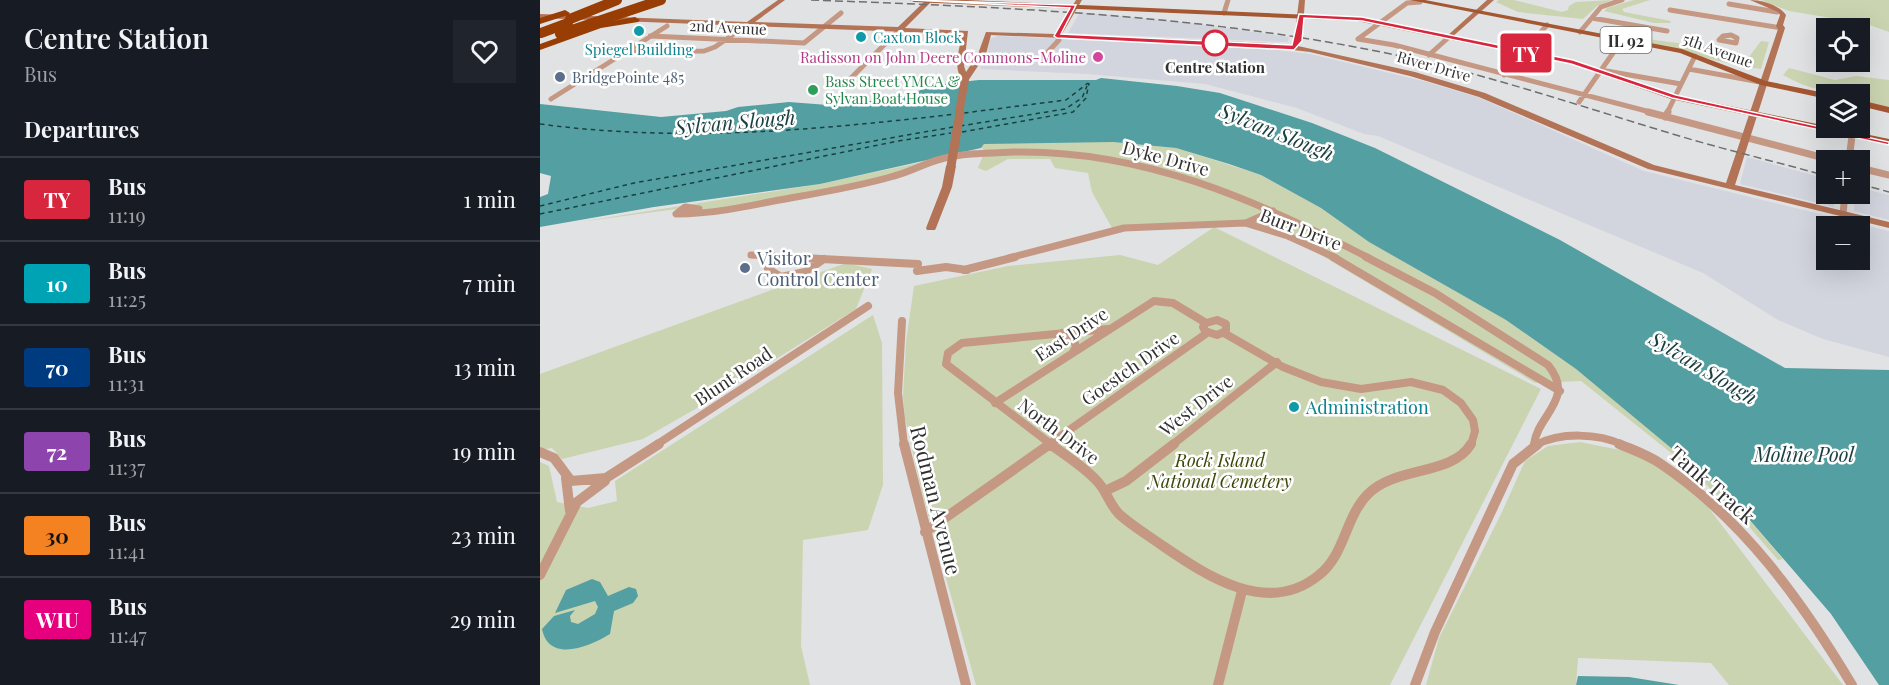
<!DOCTYPE html>
<html lang="en">
<head>
<meta charset="utf-8">
<style>
	:root { --surface:#171b24; --page:#20242c; --text:#f1f3f6; --muted:#9ea1a6; --line:#363941 }
	body { margin:0; font-family:"Playfair Display",serif; background:var(--page); color:var(--text); height:100vh; display:flex; flex-direction:column; font-size:22px; white-space:nowrap }
	* { box-sizing:border-box; margin:0 }
	p { font-size:20px; color:var(--muted) }
	.icon { flex:none; width:33px; height:33px; fill:none; stroke:currentColor; stroke-width:2; stroke-linecap:round; stroke-linejoin:round }
	.map { position:relative; flex:1; overflow:hidden }
	.drawer { display:flex; flex-direction:column; background:var(--surface); width:540px }
	.drawer>* { flex:none }
	.badge { padding:0 12px; border-radius:4px; font-size:21px; line-height:39px }
	.fabs { position:absolute; left:1276px; top:18px; display:grid; gap:12px }
	.fabs a { display:grid; place-items:center; width:54px; height:54px; border-radius:0px; background:var(--surface); box-shadow:0 6px 24px #0002; font-size:30px }
	.map>.badge { position:absolute; translate:-50% -50%; box-shadow:0 0 0 3px #fff }
	h2 { padding:0 24px; font-size:22px; line-height:54px }
	.round { display:grid; place-items:center; flex:none; width:63px; height:63px; border-radius:0px; background:var(--page) }
	.summary { display:flex; align-items:center; justify-content:space-between; height:102px; padding:0 24px }
	h1 { font-size:28px; font-weight:600; line-height:45px }
	ul { padding:0; list-style:none }
	li { display:flex; align-items:center; gap:18px; height:84px; padding:0 24px; border-top:2px solid var(--line) }
	li div { flex:1 }
	li b { display:block; font-size:22px }
	li em { font-style:normal }
	li .badge { min-width:66px; font-weight:700; text-align:center }
	main { display:flex; flex:1; min-height:0 }
	.map>svg:first-child { display:block }
	.built { fill:#d2d5de; fill-rule:evenodd }
	.green { fill:#cad4b0 }
	.water { fill:#549fa1 }
	.lines { fill:none; stroke-linecap:round; stroke-linejoin:round }
	.ferry { stroke:#1b4041; stroke-width:1.5; stroke-dasharray:4.5 4; stroke-linecap:butt }
	.street-far3 { stroke:#c59884; stroke-width:5 }
	.street-far2 { stroke:#c59884; stroke-width:7 }
	.street-far1 { stroke:#c59884; stroke-width:8 }
	.street { stroke:#c59884; stroke-width:10 }
	.secondary { fill:#b37356; fill-rule:evenodd }
	.primary { fill:#a55732; fill-rule:evenodd }
	.highway { fill:#983d03; fill-rule:evenodd }
	.rail { stroke:#6f6f70; stroke-width:1.5; stroke-dasharray:8 4; stroke-linecap:butt }
	.secondary-bridge-far1 { stroke:#b37356; stroke-width:8 }
	.secondary-bridge { stroke:#b37356; stroke-width:9 }
	.highway-bridge { stroke:#983d03; stroke-width:10 }
	.line { fill:#d7263d; stroke:#fff; stroke-width:1.5 }
	.culture-dot { fill:#0f9aa8; stroke:#fff; stroke-width:2 }
	.stop-dot { fill:#fff; stroke:#d7263d; stroke-width:3 }
	.hotel-dot { fill:#d1479c; stroke:#fff; stroke-width:2 }
	.service-dot { fill:#5c6f8a; stroke:#fff; stroke-width:2 }
	.leisure-dot { fill:#2e9e5b; stroke:#fff; stroke-width:2 }
	.labels { text-anchor:middle; dominant-baseline:central; stroke-width:5; stroke-linejoin:round; paint-order:stroke }
	.far-street-label { font-size:15px; fill:#303031; stroke:#fff }
	.far-culture-label { font-size:15px; fill:#0d838f; stroke:#fff; text-anchor:start }
	.far-hotel-label { font-size:15px; fill:#b23c85; stroke:#fff; text-anchor:end }
	.far-stop-label { font-size:15px; font-weight:bold; fill:#303031; stroke:#fff }
	.far-service-label { font-size:15px; fill:#4e5e75; stroke:#fff; text-anchor:start }
	.far-leisure-label { font-size:15px; fill:#27864d; stroke:#fff; text-anchor:start }
	.shield { fill:#fff; stroke:#6e6e6f; stroke-width:1.5 }
	.shield-label { font-size:16px; font-weight:bold; fill:#303031 }
	.street-label { font-size:18px; fill:#303031; stroke:#fff }
	.service-label { font-size:18px; fill:#4e5e75; stroke:#fff; text-anchor:start }
	.culture-label { font-size:18px; fill:#0d838f; stroke:#fff; text-anchor:start }
	.park-label { font-size:18px; font-style:italic; fill:#3c4707; stroke:#fff }
	.water-label { font-size:20px; font-style:italic; fill:#1b4041; stroke:#fff }
	.near-street-label { font-size:21px; fill:#303031; stroke:#fff }
</style>
</head>
<body>
<main>
<section class="drawer">
<div class="summary"><div><h1>Centre Station</h1><p>Bus</p></div><a class="round"><svg class="icon" aria-label="heart" viewBox="0 0 24 24"><path d="M12 20l-8-8c-3-5 5-10 8-4 3-6 11-1 8 4z"/></svg></a></div>
<h2>Departures</h2>
<ul>
<li><span class="badge" style="background:#d7263d;color:#fff">TY</span><div><b>Bus</b><p>11:19</p></div><em>1 min</em></li>
<li><span class="badge" style="background:#00a3b4;color:#fff">10</span><div><b>Bus</b><p>11:25</p></div><em>7 min</em></li>
<li><span class="badge" style="background:#003b80;color:#fff">70</span><div><b>Bus</b><p>11:31</p></div><em>13 min</em></li>
<li><span class="badge" style="background:#8e44ad;color:#fff">72</span><div><b>Bus</b><p>11:37</p></div><em>19 min</em></li>
<li><span class="badge" style="background:#f58220;color:#111">30</span><div><b>Bus</b><p>11:41</p></div><em>23 min</em></li>
<li><span class="badge" style="background:#e6007e;color:#fff">WIU</span><div><b>Bus</b><p>11:47</p></div><em>29 min</em></li>
</ul>
</section>
<div class="map">
<svg width="1349" height="685" viewBox="0 0 1349 685">
	<rect width="100%" height="100%" fill="#e1e2e4"/>
	<path class="built" d="M540 12 651 23 749 37 748 42H742L528 33Z
		M458 36 722 48 770 54 887 82 940 98 1104 171 1349 231V357L1283 339 1238 320 1163 273 838 136 824 134 757 108 665 84 547 74 440 69 447 55 450 39ZM1287 226H1320V260H1287Z
		M1207 157 1287 179V194H1296L1294 207 1200 184Z
		M1320 188 1349 195V220L1314 211 1315 194H1320Z"/>
	<path class="green" d="M959 0H974L1022 12 1028 10 1029 6 1036 2 1072 0 1057 6 1043 19 978 12 956 2Z
		M1094 0H1110L1082 9 1084 12 1131 21 1130 23H1114L1064 11 1067 8Z
		M1221 0H1349V32L1327 24 1249 11Z
		M1095 33 1114 40 1162 46 1204 59 1209 57 1221 41 1229 42 1221 69C1177 64 1135 47 1091 39L1092 34Z
		M1249 68 1295 80 1316 76 1349 80V107L1320 100V94C1292 94 1267 89 1243 75Z
		M500 141 573 142 636 148 721 175 781 208 829 242 966 320 1036 369 1190 497 1243 559 1238 560 1205 522 1145 464 1041 381 995 383 771 249 703 222 572 228 552 192 548 173 515 168 510 159H468L446 171 438 168 445 150 441 148 444 144Z
		M383 162 343 178 166 211 159 206 39 222 280 184Z
		M674 227 1001 389 850 685H436L381 489 365 418 363 396 366 342 374 286 468 266 580 255 618 265Z
		M306 263 332 269 316 309 164 404 103 439 22 459 12 448 0 450V374Z
		M333 315 342 343 343 485 328 530 263 540 261 646 270 685H0V462L9 466 17 502 48 508 77 501 75 481Z
		M1040 442 1090 452 1129 472 1168 507 1303 685H1189L1171 663 1038 658 1036 685H886L899 638 962 512 985 461 1008 446Z"/>
	<path class="water" d="M561 78 637 86 680 93 772 123 835 148 1020 240 1245 368 1349 370V685H1339L1291 614 1190 497 1036 369 966 320 829 242 781 208 721 175 689 164 636 148 573 142 444 144 441 148 280 184 114 207 0 227V197L8 194 11 176 0 173V104L121 117 186 111 198 107 249 102 288 105 340 100 366 96 393 85 439 80H556Z
		M52 579 60 582 68 596 89 587 96 589 98 596 93 603 74 611 70 634C51 646 9 664 2 629L14 616 35 610 30 616 31 622 38 624 55 614 58 607 55 601 15 613 26 590Z
		M1038 676 1089 677 1139 685H1036Z"/>
	<g class="lines">
		<path class="ferry" d="M424 113 526 100 548 83
			M0 124C142 143 275 130 416 114
			M420 126 525 109 542 98 547 86
			M422 132 533 112 546 98 549 83
			M0 206 94 183 413 127
			M0 214 358 141 411 133"/>
		<path class="street-far3" d="M1189 4 1237 12
			M1130 10 1242 28
			M684 13 688 0
			M1052 18 1127 31
			M1040 32 1061 7 1082 0
			M1191 35 1197 38 1196 43 1179 40 1183 36Z
			M110 36 264 43 301 13
			M818 39 854 45 1114 113
			M818 39 867 3 880 2
			M86 52 164 51 175 47 207 25
			M506 54 519 40 517 36
			M889 55 909 37
			M1149 69 1220 82
			M1061 70 1141 84
			M964 75 1007 25
			M307 82 360 29
			M11 99 127 26
			M1039 102 1082 40
			M1127 113 1155 56"/>
		<path class="street-far2" d="M1108 112 1292 160
			M1125 117 1128 112
			M1309 160 1313 128
			M1320 168 1349 175
			M159 209 145 207 136 214C171 214 205 207 239 200 278 193 317 187 354 176 370 172 385 163 401 159 424 153 449 153 473 152 601 149 717 200 829 258
			M1303 214 1305 194
			M706 223 733 211
			M211 255 271 258
			M469 258 584 228 705 223 748 236 796 258"/>
		<path class="street-far1" d="M240 257 228 269 241 277 265 272 284 259
			M243 257 378 264
			M793 257 1020 391
			M826 257 895 293 1008 365C1036 399 998 414 994 444
			M424 270 475 257
			M377 271 406 267 427 270
			M677 320 686 324V331L677 335 665 331 663 327 666 323Z
			M362 321 358 393 364 445
			M522 333 534 340 536 347 533 352
			M684 333 743 367 781 382 821 389 871 382 903 390 921 403 933 420 935 431 931 445
			M455 403 614 301 633 303 666 323
			M116 445 328 306
			M508 445 667 333
			M512 445 406 364 408 353 422 343 568 329
			M632 445 737 362
			M996 445C1020 432 1058 433 1083 445"/>
		<path class="street" d="M364 444 426 685
			M510 444C525 455 543 466 556 480 566 489 569 504 579 514 592 526 608 535 623 546 667 576 728 617 779 575 805 555 805 517 828 494 855 466 912 476 931 444
			M1079 444C1093 450 1108 455 1121 464 1203 519 1262 601 1312 685
			M0 452 14 458 31 481 66 478 119 444
			M26 478 30 511
			M565 491 586 481 634 444
			M385 532 510 444
			M0 575 37 502 65 481
			M678 685 702 591
			M875 685 895 632 973 464 998 444"/>
		<path class="secondary" d="M238 0H245L215 22 358 27 386 0H393L365 28 428 31 424 66 426 72 438 54 446 32 515 34 536 0H542L522 34 728 43 752 46 754 41 759 0H765L762 41 758 46 875 72 945 93 1114 165 1186 183 1238 29 1236 26 1240 15 1238 12 1210 0C1222 0 1239 5 1246 15L1243 25 1245 28 1195 185 1349 222V228L1108 169 939 97 870 76 770 52 728 47 451 35 446 54 428 81H425C411 72 420 48 422 34L0 18V14L207 22Z
			M947 0H954L911 38H907V36Z
			M411 163 416 166 412 187 396 228 395 230H387L386 228 402 187 406 166Z"/>
		<path class="primary" d="M370 0H425L817 17 1033 60 1136 95 1349 139V145L1131 99 1031 64 817 21 374 2Z
			M870 0H885L1142 49 1226 81 1290 94H1287V99L1221 85 1140 53Z
			M1320 100 1349 107V113L1320 106Z"/>
		<path class="highway" d="M25 10 30 13 28 15 0 24V18Z
			M95 17 100 20 98 22 61 28 0 50V44L56 24Z"/>
		<path class="rail" d="M271 0C460 7 650 14 836 51 938 71 1036 105 1136 135 1186 150 1237 162 1287 176
			M1320 184 1349 192"/>
		<path class="secondary-bridge-far1" d="M419 113 425 79"/>
		<path class="secondary-bridge" d="M411 166 420 112"/>
		<path class="highway-bridge" d="M30 19 77 0
			M1 33 28 23
			M20 34 121 0"/>
	</g>
	<path class="line" d="M371 0 536 5 521 34 752 45 759 14 822 17 1033 60 1136 95 1349 142V145L1132 98 1031 64 822 21 764 18 762 41 754 50 517 38 514 36 530 8Z"/>
	<g class="culture-dot">
		<circle cx="99" cy="31" r="6"/>
		<circle cx="321" cy="37" r="6"/>
		<circle cx="754" cy="407" r="6"/>
	</g>
	<circle class="stop-dot" cx="675" cy="43" r="12"/>
	<circle class="hotel-dot" cx="558" cy="57" r="6"/>
	<g class="service-dot">
		<circle cx="20" cy="77" r="6"/>
		<circle cx="205" cy="268" r="6"/>
	</g>
	<circle class="leisure-dot" cx="273" cy="90" r="6"/>
	<g class="labels">
		<g class="far-street-label">
			<text transform="translate(188 27) rotate(3)">2nd Avenue</text>
			<text transform="translate(1178 50) rotate(20)">5th Avenue</text>
			<text transform="translate(894 66) rotate(16)">River Drive</text>
		</g>
		<g class="far-culture-label">
			<text x="333" y="37">Caxton Block</text>
			<text x="99" y="49" text-anchor="middle">Spiegel Building</text>
		</g>
		<g class="far-hotel-label">
			<text x="546" y="57">Radisson on John Deere Commons-Moline</text>
		</g>
		<g class="far-stop-label">
			<text x="675" y="67">Centre Station</text>
		</g>
		<g class="far-service-label">
			<text x="32" y="77">BridgePointe 485</text>
		</g>
		<g class="far-leisure-label">
			<text x="285" y="81">Bass Street YMCA &amp;<tspan x="285" dy="17">Sylvan Boat House</tspan></text>
		</g>
		<rect class="shield" x="1060.5" y="27" width="51" height="26" rx="4.5"/>
		<g class="shield-label">
			<text x="1086" y="40">IL 92</text>
		</g>
		<g class="street-label">
			<text transform="translate(626 158) rotate(15)">Dyke Drive</text>
			<text transform="translate(761 229) rotate(21)">Burr Drive</text>
			<text transform="translate(531 334) rotate(-33)">East Drive</text>
			<text transform="translate(590 368) rotate(-35)">Goestch Drive</text>
			<text transform="translate(193 376) rotate(-34)">Blunt Road</text>
			<text transform="translate(656 405) rotate(-38)">West Drive</text>
			<text transform="translate(519 431) rotate(37)">North Drive</text>
		</g>
		<g class="service-label">
			<text x="217" y="258">Visitor<tspan x="217" dy="21">Control Center</tspan></text>
		</g>
		<g class="culture-label">
			<text x="766" y="407">Administration</text>
		</g>
		<g class="park-label">
			<text x="680" y="460">Rock Island<tspan x="680" dy="21">National Cemetery</tspan></text>
		</g>
		<g class="water-label">
			<text transform="translate(195 121) rotate(-5)">Sylvan Slough</text>
			<text transform="translate(737 131) rotate(22)">Sylvan Slough</text>
			<text transform="translate(1164 367) rotate(31)">Sylvan Slough</text>
			<text x="1264" y="453">Moline Pool</text>
		</g>
		<g class="near-street-label">
			<text transform="translate(1173 484) rotate(41)">Tank Track</text>
			<text transform="translate(397 500) rotate(76)">Rodman Avenue</text>
		</g>
	</g>
</svg>
<div class="fabs">
<a><svg class="icon" aria-label="locate" viewBox="0 0 24 24"><circle cx="12" cy="12" r="6"/><path d="M12 2v4M12 18v4M2 12h4M18 12h4"/></svg></a>
<a><svg class="icon" aria-label="layers" viewBox="0 0 24 24"><path d="M12 4l9 5-9 5-9-5zM3 14l9 5 9-5"/></svg></a>
<a>+</a>
<a>−</a>
</div>
<b class="badge" style="left:986px;top:53px;background:#d7263d;color:#fff">TY</b>
</div>
</main>
</body>
</html>
